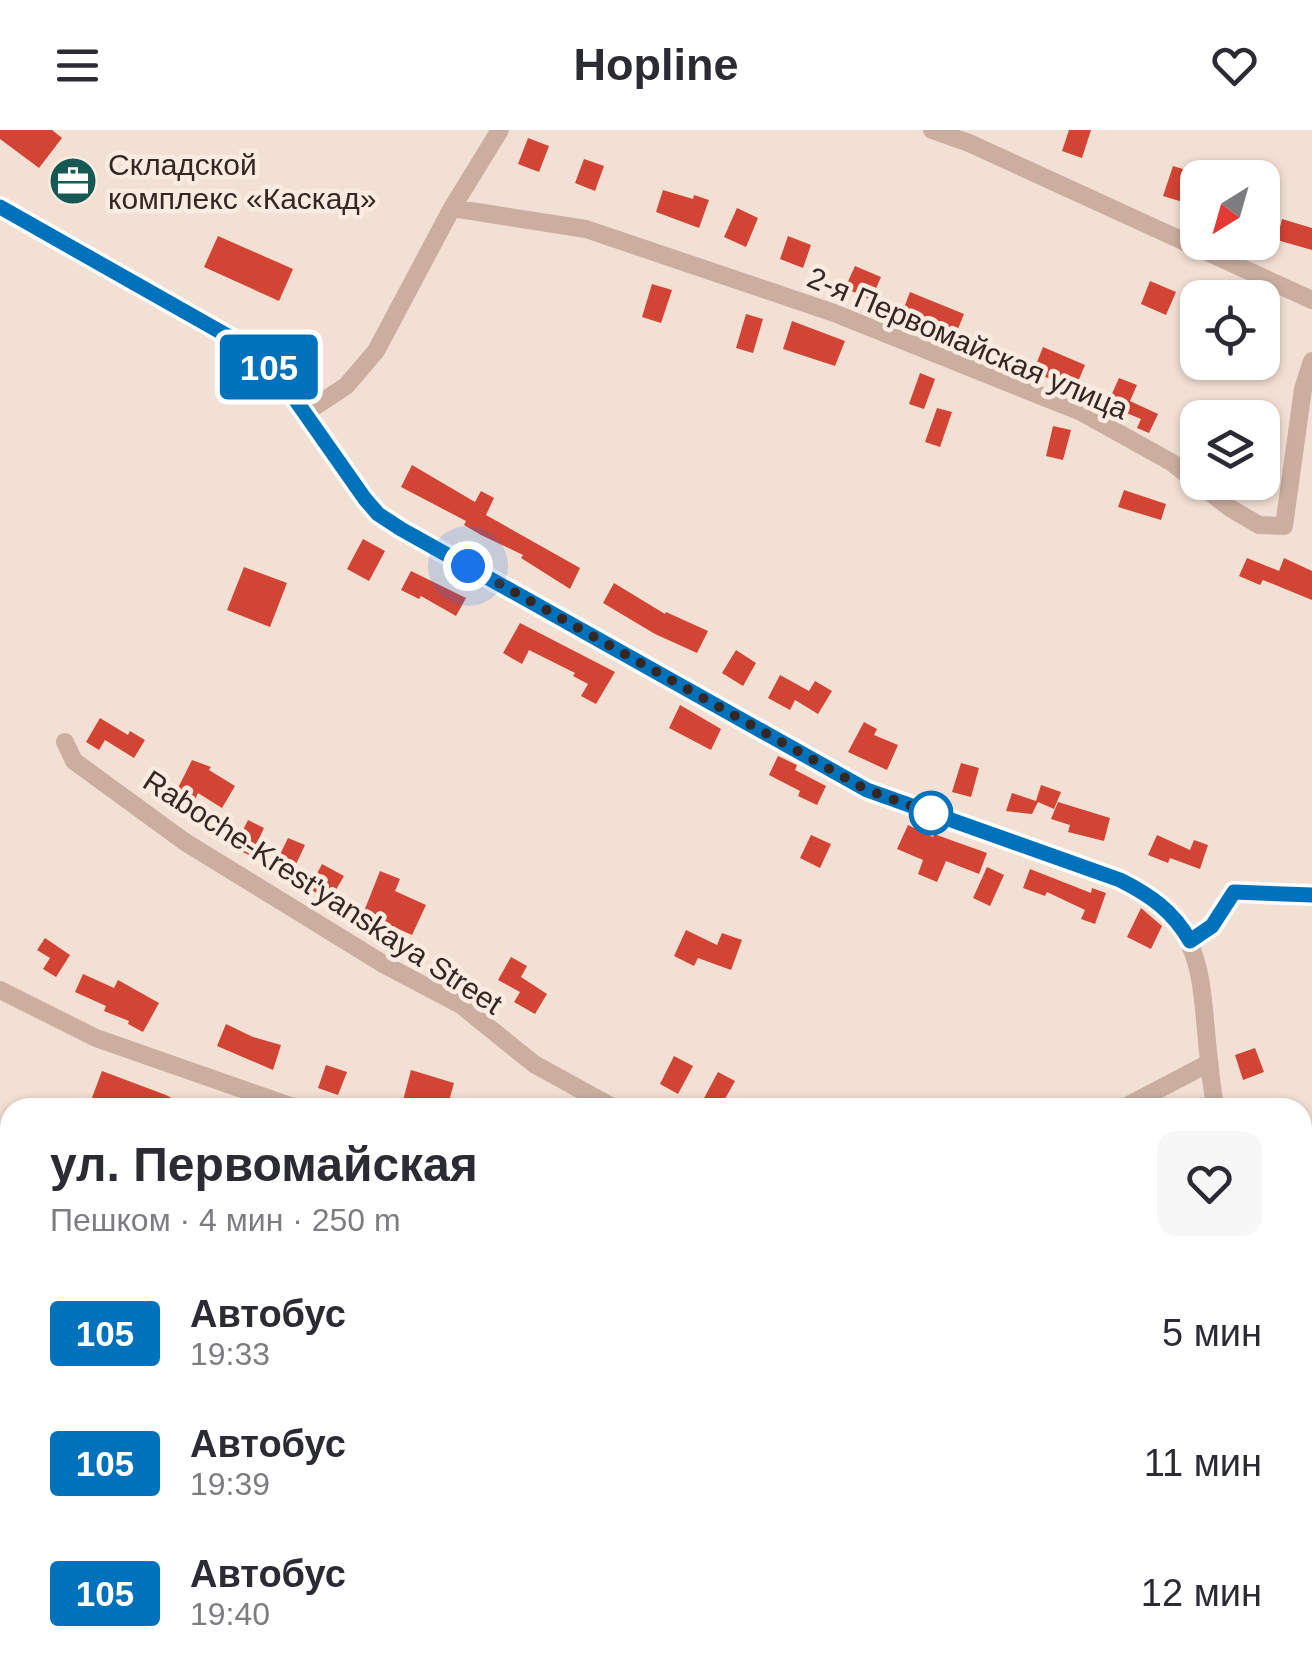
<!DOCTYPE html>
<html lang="ru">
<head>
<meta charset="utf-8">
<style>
	:root { --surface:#fff; --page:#f7f7f7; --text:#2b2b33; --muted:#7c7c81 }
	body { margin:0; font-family:Arial,sans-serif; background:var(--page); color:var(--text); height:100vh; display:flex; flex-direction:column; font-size:38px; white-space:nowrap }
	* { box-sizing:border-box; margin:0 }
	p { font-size:32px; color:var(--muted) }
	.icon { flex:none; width:55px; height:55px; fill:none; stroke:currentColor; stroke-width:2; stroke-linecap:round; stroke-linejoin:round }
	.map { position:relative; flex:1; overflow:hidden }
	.sheet { position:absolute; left:0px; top:968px; width:1312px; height:582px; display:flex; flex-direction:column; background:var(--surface); border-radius:30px 30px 0 0; box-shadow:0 2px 8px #0004 }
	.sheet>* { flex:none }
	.badge { padding:0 20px; border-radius:8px; font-size:35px; line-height:65px }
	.needle { width:65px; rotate:217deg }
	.fabs { position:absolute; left:1180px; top:30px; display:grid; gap:20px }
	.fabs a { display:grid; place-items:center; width:100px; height:100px; border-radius:20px; background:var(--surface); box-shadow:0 2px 8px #0004; font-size:50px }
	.you { position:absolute; width:50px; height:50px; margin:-25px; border:8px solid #fff; border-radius:50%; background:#1a73e8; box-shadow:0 0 0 15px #1a73e833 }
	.map>.badge { position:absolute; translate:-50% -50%; box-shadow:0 0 0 5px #fff }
	.round { display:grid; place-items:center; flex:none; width:105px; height:105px; border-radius:20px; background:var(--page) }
	.summary { display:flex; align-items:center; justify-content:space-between; height:170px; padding:0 50px }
	h1 { font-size:48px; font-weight:600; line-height:75px }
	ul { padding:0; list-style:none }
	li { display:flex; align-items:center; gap:30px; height:130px; padding:0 50px }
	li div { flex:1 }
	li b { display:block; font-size:38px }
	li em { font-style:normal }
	li .badge { min-width:110px; font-weight:700; text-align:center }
	header { display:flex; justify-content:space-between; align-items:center; height:130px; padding:0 50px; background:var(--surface); font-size:45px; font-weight:600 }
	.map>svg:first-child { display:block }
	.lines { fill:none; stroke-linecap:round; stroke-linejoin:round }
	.stream { stroke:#71b2ac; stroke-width:5 }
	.building { fill:#d24434 }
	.minor { stroke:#cbaea0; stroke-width:18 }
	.line-casing { stroke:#fff; stroke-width:22 }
	.line { stroke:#0072bc; stroke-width:15 }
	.walk { stroke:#342724; stroke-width:10; stroke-dasharray:0 18 }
	.stop-dot { fill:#fff; stroke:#0072bc; stroke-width:5 }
	.labels { text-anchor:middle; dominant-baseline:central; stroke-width:9; stroke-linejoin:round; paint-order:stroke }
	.poi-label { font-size:30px; fill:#342724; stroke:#faebe1; text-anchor:start }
	.street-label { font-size:30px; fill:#342724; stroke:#faebe1 }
</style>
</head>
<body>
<header><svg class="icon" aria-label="menu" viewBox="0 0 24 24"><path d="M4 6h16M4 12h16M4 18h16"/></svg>Hopline<svg class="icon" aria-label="heart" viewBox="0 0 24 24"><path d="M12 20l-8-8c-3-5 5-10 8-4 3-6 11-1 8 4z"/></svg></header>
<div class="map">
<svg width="1312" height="1549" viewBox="0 0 1312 1549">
	<rect width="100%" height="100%" fill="#f3e0d4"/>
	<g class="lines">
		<path class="stream" d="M0 1194 10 1198
			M1302 1384H1312"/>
	</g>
	<path class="building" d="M0 0H52L62 8 39 38 0 9Z
		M1069 0H1091L1082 28 1062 21Z
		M528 8 549 16 539 42 518 34Z
		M584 29 604 36 595 61 575 53Z
		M1173 36 1196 43 1186 73 1163 66Z
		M663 60 693 69 694 65 709 70 699 98 656 82Z
		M737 78 758 88 746 117 724 107Z
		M1282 89 1312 98V120L1277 110Z
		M218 106 293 139 279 171 204 137Z
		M788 106 811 115 803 138 780 129Z
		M855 136 881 147 871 170 845 158Z
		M1150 151 1176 162 1166 185 1141 174Z
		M652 154 672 160 661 193 642 187Z
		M910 162 964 184 956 204 902 183Z
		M746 184 763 189 753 223 736 218Z
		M792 191 845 211 835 236 783 219Z
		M1043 217 1085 235 1075 259 1033 242Z
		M920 243 935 249 924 279 909 274Z
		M1119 248 1137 255 1130 271 1158 284 1149 303 1137 298 1141 289 1107 275Z
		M937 278 952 282 940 317 925 312Z
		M1053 296 1071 300 1063 330 1046 326Z
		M412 335 475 372 481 361 494 368 486 385 580 438 570 459 521 428 523 425 481 405 464 395 466 391 401 357Z
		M1124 360 1166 374 1161 390 1118 377Z
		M363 409 385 421 369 451 347 439Z
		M1247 428 1279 441 1284 428 1312 441V470L1263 450 1260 455 1239 446Z
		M244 437 287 453 270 497 227 480Z
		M411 441 466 468 456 486 421 466 419 469 401 460Z
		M614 453 665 484 666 482 708 501 697 523 655 504 603 473Z
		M520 493 615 542 596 574 581 566 588 554 573 546 575 543 529 520 522 534 503 523Z
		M736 520 756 533 743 556 722 543Z
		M780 545 809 561 815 551 832 561 818 584 795 570 790 580 768 568Z
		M680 575 721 599 711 620 669 598Z
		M100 588 128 605 130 601 145 610 134 628 105 610 99 620 86 612Z
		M864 592 877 599 874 605 898 615 887 640 848 622Z
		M778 626 797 635 795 640 826 656 817 675 798 666 800 661 769 645Z
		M192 630 211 637 209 640 235 656 222 678 198 663 193 674 175 664Z
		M961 633 979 638 971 667 952 662Z
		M1041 655 1061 662 1054 679 1038 672 1032 684 1006 681 1012 663 1036 671Z
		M1058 672 1110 688 1104 711 1068 702 1070 695 1051 689Z
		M248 690 264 698 251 726 234 718Z
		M908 695 933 707 934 704 987 723 979 744 946 731 937 752 918 744 923 730 897 719Z
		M811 705 831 714 820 738 800 728Z
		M1157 705 1190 720 1194 710 1208 715 1200 739 1170 728 1168 733 1148 725Z
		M288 708 305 715 289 749 272 741Z
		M322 734 344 746 330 770 309 759Z
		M987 737 1004 745 990 776 973 768Z
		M1030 739 1091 763 1092 758 1106 763 1095 794 1081 789 1085 780 1047 762 1045 766 1023 758Z
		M380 741 400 749 395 761 426 775 412 805 383 792 381 798 361 789Z
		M1141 778 1162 796 1151 819 1127 807Z
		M686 800 717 815 722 803 742 810 731 840 698 828 694 836 674 826Z
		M45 808 70 825 56 847 43 839 50 828 37 820Z
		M511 827 527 836 521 847 547 864 535 884 514 872 520 862 498 850Z
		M83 844 114 858 118 850 159 873 143 902 128 894 129 891 104 881 106 876 75 862Z
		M226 894 253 907 281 915 273 940 217 916Z
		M1255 918 1264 942 1243 950 1235 925Z
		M674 926 693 936 678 964 660 954Z
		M326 935 347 942 338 965 318 958Z
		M411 940 454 953 447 978H401Z
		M102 941 166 965 190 978H102L90 973Z
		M718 942 735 951 720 978 703 970Z"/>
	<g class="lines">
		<path class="minor" d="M932 0 969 13 1312 170
			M0 77 249 218 278 245 365 369 378 384 401 399 867 660 1119 750C1208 794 1199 843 1209 931 1211 947 1212 963 1216 978
			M452 78 586 99 834 183 1081 282 1171 332 1230 378 1259 395 1284 396 1303 259 1312 231
			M305 283 346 256 376 221 452 78 500 0
			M65 612 74 631 185 712 385 835 461 875 534 934 614 978
			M1190 811 1212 796 1234 762 1312 765
			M0 860 96 908 296 978
			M1123 978 1209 933
			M1302 1081 1312 1090
			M0 1163 10 1169
			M0 1220 10 1224
			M14 1540 39 1549
			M1264 1540 1277 1549"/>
	</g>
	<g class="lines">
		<g class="line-casing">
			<path id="line" d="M0 77 249 218 278 245 365 369 378 384 401 399 867 660 1120 750C1150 765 1173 781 1190 811L1212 796 1234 762 1312 765"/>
		</g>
		<use href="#line" class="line"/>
		<path class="walk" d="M468 436 867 660 939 686 931 683"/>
	</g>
	<defs>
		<g id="office-disc" transform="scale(2.5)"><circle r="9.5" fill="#165954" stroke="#faebe1"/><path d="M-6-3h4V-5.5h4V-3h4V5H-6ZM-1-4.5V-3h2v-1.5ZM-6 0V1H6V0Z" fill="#fff"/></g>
	</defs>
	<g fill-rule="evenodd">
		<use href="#office-disc" x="73" y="51"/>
	</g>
	<circle class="stop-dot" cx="931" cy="683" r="20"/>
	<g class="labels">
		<g class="poi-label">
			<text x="108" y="34">Складской<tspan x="108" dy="34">комплекс «Каскад»</tspan></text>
		</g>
		<g class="street-label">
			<text transform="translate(968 213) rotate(23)">2-я Первомайская улица</text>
			<text transform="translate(323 762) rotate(33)">Raboche-Krest'yanskaya Street</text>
		</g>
	</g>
</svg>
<div class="fabs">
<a><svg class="needle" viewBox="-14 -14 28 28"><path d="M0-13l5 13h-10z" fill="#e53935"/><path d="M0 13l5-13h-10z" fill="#7c7c81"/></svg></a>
<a><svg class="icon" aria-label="locate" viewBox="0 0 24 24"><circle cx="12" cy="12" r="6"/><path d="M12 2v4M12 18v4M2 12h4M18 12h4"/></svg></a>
<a><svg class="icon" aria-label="layers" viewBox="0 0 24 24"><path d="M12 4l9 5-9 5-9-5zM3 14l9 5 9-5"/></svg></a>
</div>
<div class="you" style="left:468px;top:436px"></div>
<b class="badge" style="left:269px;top:237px;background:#0072bc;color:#fff">105</b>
<section class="sheet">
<div class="summary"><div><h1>ул. Первомайская</h1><p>Пешком · 4 мин · 250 m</p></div><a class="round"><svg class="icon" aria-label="heart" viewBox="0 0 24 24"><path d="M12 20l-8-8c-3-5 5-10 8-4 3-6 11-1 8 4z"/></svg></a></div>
<ul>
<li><span class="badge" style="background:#0072bc;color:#fff">105</span><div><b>Автобус</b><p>19:33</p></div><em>5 мин</em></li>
<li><span class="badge" style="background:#0072bc;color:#fff">105</span><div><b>Автобус</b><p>19:39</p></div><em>11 мин</em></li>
<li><span class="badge" style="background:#0072bc;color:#fff">105</span><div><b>Автобус</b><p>19:40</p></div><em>12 мин</em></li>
</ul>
</section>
</div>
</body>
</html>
